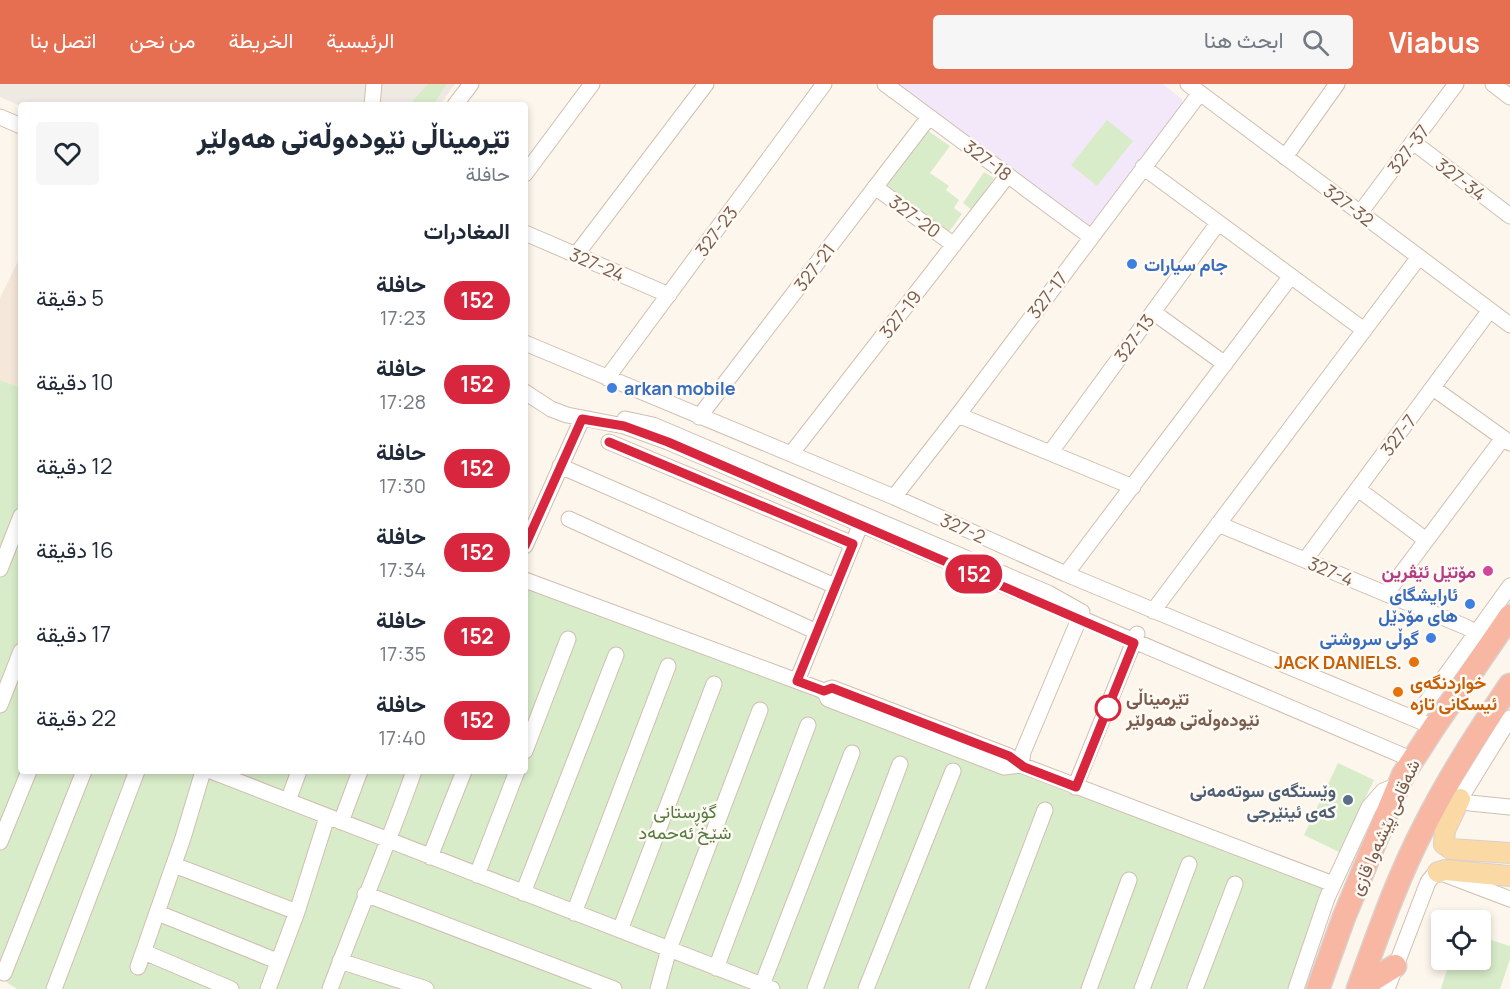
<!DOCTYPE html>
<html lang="ar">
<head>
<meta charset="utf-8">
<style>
	:root { --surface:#fff; --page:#f6f6f7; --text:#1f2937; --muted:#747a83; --accent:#e76f51 }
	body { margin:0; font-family:Manrope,Vazirmatn,sans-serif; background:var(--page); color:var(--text); direction:rtl; height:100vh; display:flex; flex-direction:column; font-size:22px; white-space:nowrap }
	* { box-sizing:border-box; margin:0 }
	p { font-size:20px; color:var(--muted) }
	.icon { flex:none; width:33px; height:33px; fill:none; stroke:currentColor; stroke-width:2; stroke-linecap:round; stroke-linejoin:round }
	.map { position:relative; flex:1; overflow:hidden; direction:ltr }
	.drawer { position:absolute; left:18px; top:18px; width:510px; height:672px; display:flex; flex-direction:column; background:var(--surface); border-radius:6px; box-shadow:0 3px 9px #0003; direction:rtl }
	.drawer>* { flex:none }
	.badge { padding:0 12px; border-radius:20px; font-size:21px; line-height:39px }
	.fabs { position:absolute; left:1431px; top:826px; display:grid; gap:12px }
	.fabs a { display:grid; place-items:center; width:60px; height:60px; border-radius:6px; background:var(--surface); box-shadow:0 3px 9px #0003; font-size:30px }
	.map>.badge { position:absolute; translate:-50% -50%; box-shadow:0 0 0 3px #fff }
	h2 { padding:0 18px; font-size:22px; line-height:54px }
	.round { display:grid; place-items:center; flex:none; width:63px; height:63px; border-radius:6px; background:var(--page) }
	.head { display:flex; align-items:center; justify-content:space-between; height:102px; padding:0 18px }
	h1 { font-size:28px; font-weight:800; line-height:45px }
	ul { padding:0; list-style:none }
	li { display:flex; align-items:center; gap:18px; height:84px; padding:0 18px }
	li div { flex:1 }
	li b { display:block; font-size:22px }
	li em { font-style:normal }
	li .badge { min-width:66px; font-weight:700; text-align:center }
	header { display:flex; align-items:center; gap:36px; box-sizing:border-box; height:84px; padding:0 30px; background:var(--accent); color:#fff }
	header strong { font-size:28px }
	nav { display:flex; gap:33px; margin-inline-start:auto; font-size:21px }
	.search { width:420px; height:54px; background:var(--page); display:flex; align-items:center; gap:15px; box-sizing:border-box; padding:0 21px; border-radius:6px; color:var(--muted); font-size:22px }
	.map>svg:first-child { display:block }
	.residential { fill:#f5e8da }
	.industrial { fill:#efe9e4 }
	.education { fill:#f3e8fa }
	.green { fill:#d8ecc9 }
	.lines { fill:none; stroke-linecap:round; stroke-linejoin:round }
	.minor-casing { stroke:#d1beb0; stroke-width:17 }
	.major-casing { stroke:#dad1cd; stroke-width:22 }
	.highway-casing { stroke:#dad1cd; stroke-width:25 }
	.minor { stroke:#fff; stroke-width:15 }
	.major { stroke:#fbd9a5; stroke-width:20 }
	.highway { stroke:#f7b7a3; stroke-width:22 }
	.line-casing { stroke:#fff; stroke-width:14 }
	.line { stroke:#d7263d; stroke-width:9 }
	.shop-dot { fill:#3f7fe0; stroke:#fffaf3; stroke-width:2 }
	.hotel-dot { fill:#d1479c; stroke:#fffaf3; stroke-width:2 }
	.food-dot { fill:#e8710a; stroke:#fffaf3; stroke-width:2 }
	.stop-dot { fill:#fff; stroke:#d7263d; stroke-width:3 }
	.service-dot { fill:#5c6f8a; stroke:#fffaf3; stroke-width:2 }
	.labels { text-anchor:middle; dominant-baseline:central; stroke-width:5; stroke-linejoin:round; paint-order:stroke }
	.street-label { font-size:18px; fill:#7a5c4d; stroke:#fffaf3 }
	.shop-label { font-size:18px; font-weight:bold; fill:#366cbe; stroke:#fffaf3; text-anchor:start }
	.hotel-label { font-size:18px; font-weight:bold; fill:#b23c85; stroke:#fffaf3; text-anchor:end }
	.food-label { font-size:18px; font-weight:bold; fill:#c56008; stroke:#fffaf3; text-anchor:end }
	.stop-label { font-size:18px; font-weight:bold; fill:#7a5c4d; stroke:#fffaf3; text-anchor:start }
	.service-label { font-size:18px; font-weight:bold; fill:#4e5e75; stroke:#fffaf3; text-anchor:end }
	.park-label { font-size:18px; fill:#537a41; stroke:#fffaf3 }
</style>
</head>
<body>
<header>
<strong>Viabus</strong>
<div class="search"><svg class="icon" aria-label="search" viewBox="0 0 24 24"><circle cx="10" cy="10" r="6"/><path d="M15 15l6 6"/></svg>ابحث هنا</div>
<nav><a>الرئيسية</a><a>الخريطة</a><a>من نحن</a><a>اتصل بنا</a></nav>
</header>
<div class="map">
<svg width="1510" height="905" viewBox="0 0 1510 905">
	<rect width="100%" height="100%" fill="#fdf6ec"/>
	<path class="residential" d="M21 171V304L0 296V214Z"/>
	<path class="industrial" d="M0 0H455L440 21 21 22 0 13Z"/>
	<path class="education" d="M896 0H1163L1182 15V20L1089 142Z"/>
	<path class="green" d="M428 0H447L433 21H409Z
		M1107 36 1133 57 1097 102 1071 81Z
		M927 46 950 62 930 89 949 102 946 106 959 116 954 124 962 130 949 148 886 102Z
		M984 88 994 94 972 126 963 119Z
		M0 296 21 304V687H525V496L1324 803 1290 905H17L0 894Z
		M1338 679 1374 696 1339 768 1304 751Z
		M1481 853 1510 862V875L1500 905H1441L1450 876H1480Z"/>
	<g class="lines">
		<g class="minor-casing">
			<path id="minor" d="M885 0 1091 153
				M1188 0 1510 241
				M1493 0 1510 13
				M372 21 374 0
				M455 21 471 0
				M0 33 21 42
				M1413 58 1510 132
				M1285 73 1337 0
				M1143 83 1364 246
				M525 90 592 0
				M875 103 954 161
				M1360 129 1456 0
				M525 149 669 211
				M576 171 706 0
				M1153 228 1225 280
				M525 259 894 413 1066 490 1434 643
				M607 294 824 0
				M1433 304 1510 359
				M525 308 551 325 567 331 624 342 668 358 1413 676
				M958 331 1133 403
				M699 333 929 33
				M625 335 653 341 1048 509 1080 527
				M609 358 853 460
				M1050 369 1218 139
				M791 370 1008 91
				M560 382 835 502
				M1358 405 1426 456
				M894 413 958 331 1200 9
				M569 435 817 548
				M1218 440 1466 543 1476 549
				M525 462 582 335
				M1305 476 1490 226
				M0 485 21 432
				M1066 490 1291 192
				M525 496 797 597 864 432
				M1386 510 1503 354
				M1153 527 1419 173
				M1082 528 1023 668 1021 681 1333 800
				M797 597 824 607
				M832 604 1009 672 1021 681 1004 683 828 615 824 607Z
				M0 621 21 567
				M1415 634 1510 502
				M1510 634 1460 715 1470 719 1510 723
				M525 667 568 555
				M211 687 772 905
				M1075 703 1137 550
				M288 717 299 687
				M341 738 360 687
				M0 758 29 687
				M430 773 464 687
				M174 781 297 828
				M477 791 517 687
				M523 809 616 571
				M365 810 614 905
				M158 829 277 877
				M574 829 668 582
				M620 846 714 600
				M144 868 231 905
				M340 877 426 905
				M138 883 183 754 203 687
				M716 884 808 641
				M4 889 84 687
				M762 901 852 669
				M54 905 137 687
				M268 905 297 828 327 733
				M330 905C357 832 388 761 414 687
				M658 905 669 865 760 626
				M815 905 900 680
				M866 905 953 687
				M977 905 1045 726
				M1089 905 1129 796
				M1142 905 1189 780
				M1195 905 1235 800
				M1296 905 1327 814 1369 723 1383 707 1400 700
				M1387 905 1428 798 1435 789 1444 790 1510 815"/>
		</g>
		<g class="major-casing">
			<path id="major" d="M1460 715 1445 746 1444 760 1451 765 1510 769
				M1438 788 1445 786 1510 792"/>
		</g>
		<g class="highway-casing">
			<path id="highway" d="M1318 905 1344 833 1403 691 1434 643 1510 532
				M1358 905C1378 850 1397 795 1424 743 1449 693 1479 647 1510 601
				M1358 905 1395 882"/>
		</g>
		<use href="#minor" class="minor"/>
		<use href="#major" class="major"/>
		<use href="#highway" class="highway"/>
	</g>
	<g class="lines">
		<g class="line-casing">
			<path id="line" d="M525 462 582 335 624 342 668 358 1134 559 1076 703 1024 683 1009 672 832 604 824 607 797 597 853 460 609 358"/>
		</g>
		<use href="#line" class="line"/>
	</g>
	<g class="shop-dot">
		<circle cx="1132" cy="180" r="6"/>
		<circle cx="612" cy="304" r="6"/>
		<circle cx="1470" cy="520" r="6"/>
		<circle cx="1431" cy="554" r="6"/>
	</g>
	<circle class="hotel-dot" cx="1488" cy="487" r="6"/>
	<g class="food-dot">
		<circle cx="1414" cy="578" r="6"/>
		<circle cx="1398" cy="608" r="6"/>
	</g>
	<circle class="stop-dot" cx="1108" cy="624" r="12"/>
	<circle class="service-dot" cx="1348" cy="716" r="6"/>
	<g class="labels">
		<g class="street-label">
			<text transform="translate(1408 65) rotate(-53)">327-37</text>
			<text transform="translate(988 76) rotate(37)">327-18</text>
			<text transform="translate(1461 95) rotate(37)">327-34</text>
			<text transform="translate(1349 121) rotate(37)">327-32</text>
			<text transform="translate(915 132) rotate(36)">327-20</text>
			<text transform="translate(716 147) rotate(-53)">327-23</text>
			<text transform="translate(597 180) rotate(23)">327-24</text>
			<text transform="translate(814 183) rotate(-53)">327-21</text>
			<text transform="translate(1047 211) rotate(-53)">327-17</text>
			<text transform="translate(900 230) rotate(-52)">327-19</text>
			<text transform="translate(1134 254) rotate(-54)">327-13</text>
			<text transform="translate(1398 351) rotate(-53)">327-7</text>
			<text transform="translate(963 444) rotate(24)">327-2</text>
			<text transform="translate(1331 487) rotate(23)">327-4</text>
			<text transform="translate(1384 743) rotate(-66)">شەقامی پێشەوا قازی</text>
		</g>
		<g class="shop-label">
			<text x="1144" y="180">جام سيارات</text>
			<text x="624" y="304">arkan mobile</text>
			<text x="1458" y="510" text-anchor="end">ئارایشگای<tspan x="1458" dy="21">های مۆدێل</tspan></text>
			<text x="1419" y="554" text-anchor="end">گوڵی سروشتی</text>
		</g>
		<g class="hotel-label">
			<text x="1476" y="487">مۆتێل ئێڤرین</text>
		</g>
		<g class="food-label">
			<text x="1402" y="578">JACK DANIELS.</text>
			<text x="1410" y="598" text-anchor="start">خواردنگەی<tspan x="1410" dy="21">ئیسکانی تازە</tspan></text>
		</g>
		<g class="stop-label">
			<text x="1126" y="614">تێرمیناڵی<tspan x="1126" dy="21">نێودەوڵەتی هەولێر</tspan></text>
		</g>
		<g class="service-label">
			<text x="1336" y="706">وێستگەی سوتەمەنی<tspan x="1336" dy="21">کەی ئینێرجی</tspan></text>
		</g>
		<g class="park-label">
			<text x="685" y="727">گۆڕستانی<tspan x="685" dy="21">شێخ ئەحمەد</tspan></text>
		</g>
	</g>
</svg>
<div class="fabs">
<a><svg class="icon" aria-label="locate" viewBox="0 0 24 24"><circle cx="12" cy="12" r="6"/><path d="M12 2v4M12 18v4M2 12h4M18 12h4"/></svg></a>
</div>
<b class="badge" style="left:974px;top:490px;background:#d7263d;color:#fff">152</b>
<section class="drawer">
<div class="head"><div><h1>تێرمیناڵی نێودەوڵەتی هەولێر</h1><p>حافلة</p></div><a class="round"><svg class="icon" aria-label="heart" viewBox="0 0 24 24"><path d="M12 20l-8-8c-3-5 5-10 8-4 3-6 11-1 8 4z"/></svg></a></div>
<h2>المغادرات</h2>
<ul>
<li><span class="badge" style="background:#d7263d;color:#fff">152</span><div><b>حافلة</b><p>17:23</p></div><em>5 دقيقة</em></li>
<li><span class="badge" style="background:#d7263d;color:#fff">152</span><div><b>حافلة</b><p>17:28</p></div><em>10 دقيقة</em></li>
<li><span class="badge" style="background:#d7263d;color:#fff">152</span><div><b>حافلة</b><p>17:30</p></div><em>12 دقيقة</em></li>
<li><span class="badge" style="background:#d7263d;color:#fff">152</span><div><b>حافلة</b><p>17:34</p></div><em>16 دقيقة</em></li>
<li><span class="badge" style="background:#d7263d;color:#fff">152</span><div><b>حافلة</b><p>17:35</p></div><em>17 دقيقة</em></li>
<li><span class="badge" style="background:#d7263d;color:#fff">152</span><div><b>حافلة</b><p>17:40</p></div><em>22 دقيقة</em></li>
</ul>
</section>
</div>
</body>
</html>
